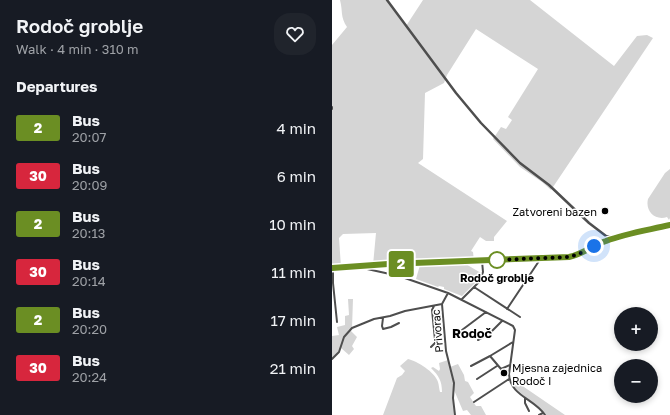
<!DOCTYPE html>
<html lang="en">
<head>
<meta charset="utf-8">
<style>
	:root { --surface:#171b24; --page:#20242c; --text:#f1f3f6; --muted:#9ea1a6 }
	body { margin:0; font-family:"Golos Text",sans-serif; background:var(--page); color:var(--text); height:100vh; display:flex; flex-direction:column; font-size:15px; white-space:nowrap }
	* { box-sizing:border-box; margin:0 }
	p { font-size:13px; color:var(--muted) }
	.icon { flex:none; width:22px; height:22px; fill:none; stroke:currentColor; stroke-width:2; stroke-linecap:round; stroke-linejoin:round }
	.map { position:relative; flex:1; overflow:hidden }
	.panel { display:flex; flex-direction:column; background:var(--surface); width:332px }
	.panel>* { flex:none }
	.badge { padding:0 8px; border-radius:3px; font-size:14px; line-height:26px }
	.buttons { position:absolute; left:282px; top:307px; display:grid; gap:8px }
	.buttons a { display:grid; place-items:center; width:44px; height:44px; border-radius:50%; background:var(--surface); box-shadow:0 2px 6px #0003; font-size:20px }
	.you { position:absolute; width:20px; height:20px; margin:-10px; border:3px solid #fff; border-radius:50%; background:#1a73e8; box-shadow:0 0 0 6px #1a73e833 }
	.map>.badge { position:absolute; translate:-50% -50%; box-shadow:0 0 0 2px #fff }
	h2 { padding:0 16px; font-size:15px; line-height:36px }
	.round { display:grid; place-items:center; flex:none; width:42px; height:42px; border-radius:16px; background:var(--page) }
	.head { display:flex; align-items:center; justify-content:space-between; height:68px; padding:0 16px }
	h1 { font-size:19px; font-weight:600; line-height:30px }
	ul { padding:0; list-style:none }
	li { display:flex; align-items:center; gap:12px; height:48px; padding:0 16px }
	li div { flex:1 }
	li b { display:block; font-size:15px }
	li em { font-style:normal }
	li .badge { min-width:44px; font-weight:700; text-align:center }
	main { display:flex; flex:1; min-height:0 }
	.map>svg:first-child { display:block }
	.green { fill:#d5d5d5 }
	.lines { fill:none; stroke-linecap:round; stroke-linejoin:round }
	.minor { stroke:#4e4e4e; stroke-width:2 }
	.tertiary { stroke:#4e4e4e; stroke-width:2.5 }
	.line-casing { stroke:#fff; stroke-width:9 }
	.line { stroke:#6b8e23; stroke-width:6 }
	.walk { stroke:#000; stroke-width:4; stroke-dasharray:0 7.2 }
	.poi-dot { fill:#000; stroke:#fff; stroke-width:1.5 }
	.stop-dot { fill:#fff; stroke:#6b8e23; stroke-width:2 }
	.labels { text-anchor:middle; dominant-baseline:central; stroke-width:3; stroke-linejoin:round; paint-order:stroke }
	.poi-label { font-size:11px; fill:#000; stroke:#fff; text-anchor:end }
	.stop-label { font-size:11px; font-weight:bold; fill:#000; stroke:#fff }
	.street-label { font-size:11px; fill:#000; stroke:#fff }
	.quarter-label { font-size:13px; font-weight:bold; fill:#000; stroke:#fff }
</style>
</head>
<body>
<main>
<section class="panel">
<div class="head"><div><h1>Rodoč groblje</h1><p>Walk · 4 min · 310 m</p></div><a class="round"><svg class="icon" aria-label="heart" viewBox="0 0 24 24"><path d="M12 20l-8-8c-3-5 5-10 8-4 3-6 11-1 8 4z"/></svg></a></div>
<h2>Departures</h2>
<ul>
<li><span class="badge" style="background:#6b8e23;color:#fff">2</span><div><b>Bus</b><p>20:07</p></div><em>4 min</em></li>
<li><span class="badge" style="background:#d7263d;color:#fff">30</span><div><b>Bus</b><p>20:09</p></div><em>6 min</em></li>
<li><span class="badge" style="background:#6b8e23;color:#fff">2</span><div><b>Bus</b><p>20:13</p></div><em>10 min</em></li>
<li><span class="badge" style="background:#d7263d;color:#fff">30</span><div><b>Bus</b><p>20:14</p></div><em>11 min</em></li>
<li><span class="badge" style="background:#6b8e23;color:#fff">2</span><div><b>Bus</b><p>20:20</p></div><em>17 min</em></li>
<li><span class="badge" style="background:#d7263d;color:#fff">30</span><div><b>Bus</b><p>20:24</p></div><em>21 min</em></li>
</ul>
</section>
<div class="map">
<svg width="338" height="415" viewBox="0 0 338 415">
	<rect width="100%" height="100%" fill="#fff"/>
	<path class="green" d="M8 0H55L74 26 91 0H198L282 66 305 36 315 35 321 38 219 190 210 182 188 167 161 139 169 127 174 129 180 120 176 117 206 69 144 29 115 75 112 83 93 93 91 159 86 163 175 221 162 237V241H154L148 237 139 251 141 252 142 261 41 265 44 233 11 234 7 238 9 267 0 268V45L15 27C8 17 11 11 8 0Z
		M338 169V218L337 220 335 217C323 221 313 211 316 199L333 173Z
		M132 263 149 273V277L130 296 112 289V287L107 286 106 287 84 279 88 265Z
		M16 299H21L20 328 18 330 25 337 20 346 22 349 17 355 9 348 0 359V336L7 335 5 327 13 325V316L17 315Z
		M76 359C85 361 103 372 106 382 107 385 107 389 108 392H110C110 381 107 376 99 368L101 367 107 371 108 369 107 363 116 360 118 367 126 364 132 375 133 381 136 382 142 393 138 397 144 406H149L154 415H139L135 410 131 411 122 390 121 398 123 415H51L65 378 70 375 73 371 68 366Z
		M182 377 192 387 233 415H213L181 386Z"/>
	<g class="lines">
		<path class="minor" d="M0 109V107
			M26 267 67 276 116 293 181 326 183 330 177 374C178 396 203 399 213 415
			M1 268V283L5 322
			M142 287 188 317
			M116 293 110 304 111 316 114 351 122 383 121 398 123 415
			M130 299 148 281 151 272 150 261
			M175 309 209 258
			M51 318 50 326 51 329 59 327 67 323
			M130 330 154 312
			M146 340 157 334 170 321
			M99 347 103 343V340L100 310 102 306
			M158 356 169 369 178 365
			M0 359 7 352 12 337 20 328 42 319 58 316 73 311 110 304
			M139 366 158 356 181 342
			M145 379 165 366
			M193 398V403L197 411
			M142 402 177 379
			M207 415 211 413"/>
		<path class="tertiary" d="M55 0 124 93 149 123 188 163 217 185 257 223 274 236 281 237
			M0 268 56 264 237 257C251 254 262 245 274 241 295 233 317 229 338 225"/>
	</g>
	<g class="lines">
		<g class="line-casing">
			<path id="line" d="M0 268 56 264 237 257C251 254 262 245 274 241 295 233 317 230 338 225"/>
		</g>
		<use href="#line" class="line"/>
		<path class="walk" d="M165 260H164L237 257 247 254 262 246"/>
	</g>
	<g class="poi-dot">
		<circle cx="273" cy="211" r="4"/>
		<circle cx="172" cy="373" r="4"/>
	</g>
	<circle class="stop-dot" cx="165" cy="260" r="8"/>
	<g class="labels">
		<g class="poi-label">
			<text x="265" y="211">Zatvoreni bazen</text>
			<text x="180" y="367" text-anchor="start">Mjesna zajednica<tspan x="180" dy="13">Rodoč I</tspan></text>
		</g>
		<g class="stop-label">
			<text x="165" y="277">Rodoč groblje</text>
		</g>
		<g class="street-label">
			<text transform="translate(105 331) rotate(-95)">Privorac</text>
		</g>
		<g class="quarter-label">
			<text x="140" y="333">Rodoč</text>
		</g>
	</g>
</svg>
<div class="buttons">
<a>+</a>
<a>−</a>
</div>
<div class="you" style="left:262px;top:246px"></div>
<b class="badge" style="left:69px;top:264px;background:#6b8e23;color:#fff">2</b>
</div>
</main>
</body>
</html>
